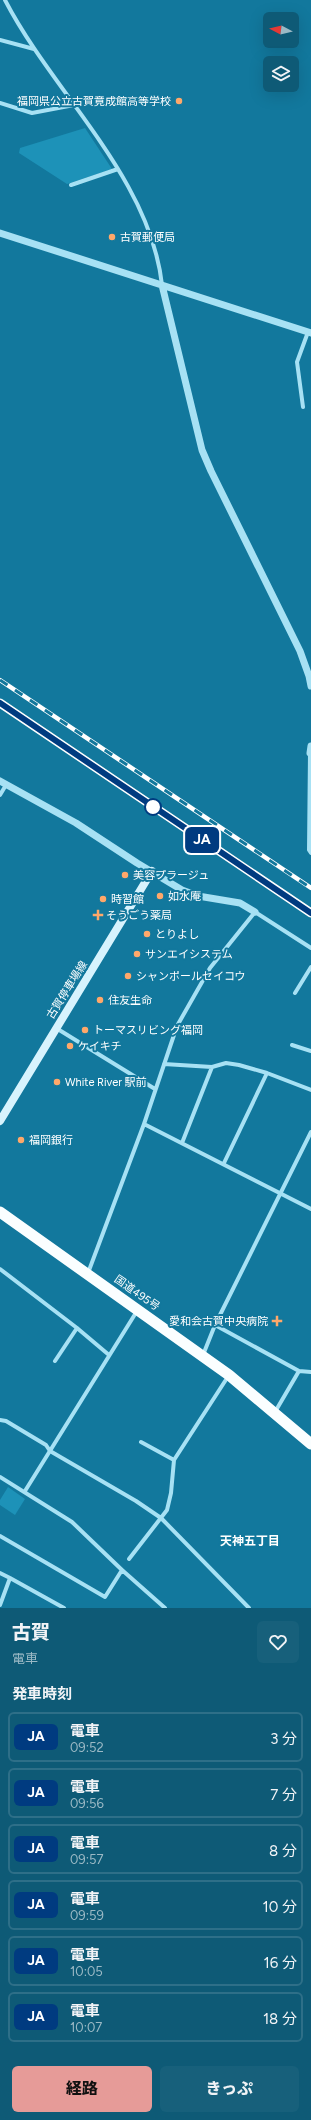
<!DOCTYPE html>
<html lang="ja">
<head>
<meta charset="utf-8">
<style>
	:root { --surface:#0e5a76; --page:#17607b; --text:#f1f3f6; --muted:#9bb9c5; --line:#2e6f88; --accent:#e69b98 }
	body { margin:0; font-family:Figtree,"Noto Sans JP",sans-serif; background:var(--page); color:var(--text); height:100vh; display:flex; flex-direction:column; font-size:15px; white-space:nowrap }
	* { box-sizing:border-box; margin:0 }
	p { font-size:13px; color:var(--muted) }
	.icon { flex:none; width:22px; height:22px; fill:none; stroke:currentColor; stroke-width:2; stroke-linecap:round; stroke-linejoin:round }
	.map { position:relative; height:1608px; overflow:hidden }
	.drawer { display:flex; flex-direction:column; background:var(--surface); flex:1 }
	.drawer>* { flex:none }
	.badge { padding:0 8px; border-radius:6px; font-size:14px; line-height:26px }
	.needle { width:26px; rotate:277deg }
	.fabs { position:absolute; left:263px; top:12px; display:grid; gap:8px }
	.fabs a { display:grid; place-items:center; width:36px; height:36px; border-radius:6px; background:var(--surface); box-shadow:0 4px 16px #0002; font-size:20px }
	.map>.badge { position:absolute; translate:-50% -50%; box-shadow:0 0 0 2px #fff }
	h2 { padding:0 12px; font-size:15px; line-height:36px }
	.round { display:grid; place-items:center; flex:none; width:42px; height:42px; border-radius:6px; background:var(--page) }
	.headline { display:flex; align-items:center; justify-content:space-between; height:68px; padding:0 12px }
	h1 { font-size:19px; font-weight:800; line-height:30px }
	.cta { display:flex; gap:8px; margin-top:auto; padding:8px 12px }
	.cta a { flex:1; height:46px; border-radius:6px; background:var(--accent); color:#111; font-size:16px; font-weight:800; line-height:46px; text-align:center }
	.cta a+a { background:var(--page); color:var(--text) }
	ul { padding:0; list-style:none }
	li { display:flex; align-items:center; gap:12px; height:50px; margin:0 8px 6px; padding:0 4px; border:2px solid var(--line); border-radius:6px }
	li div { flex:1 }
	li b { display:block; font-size:15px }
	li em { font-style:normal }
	li .badge { min-width:44px; font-weight:700; text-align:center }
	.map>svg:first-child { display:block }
	.green { fill:#1d92b8 }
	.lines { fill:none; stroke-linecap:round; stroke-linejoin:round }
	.minor { stroke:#a7e1f4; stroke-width:4 }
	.tertiary { stroke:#a7e1f4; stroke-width:7 }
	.secondary { stroke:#d7f3fd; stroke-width:8 }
	.trunk { stroke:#fafeff; stroke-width:11 }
	.rail-casing { stroke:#fff; stroke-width:4.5 }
	.rail { stroke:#12789d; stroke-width:3; stroke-dasharray:9; stroke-linecap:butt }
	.line-casing { stroke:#fff; stroke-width:9 }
	.line { stroke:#003b80; stroke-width:6 }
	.poi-dot { fill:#ffa86a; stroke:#12789d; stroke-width:1.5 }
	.stop-dot { fill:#fff; stroke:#003b80; stroke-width:2 }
	.labels { text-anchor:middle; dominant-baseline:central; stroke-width:4; stroke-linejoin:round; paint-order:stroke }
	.poi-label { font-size:11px; fill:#fff; stroke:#12789d; text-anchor:start }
	.street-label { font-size:11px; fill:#fff; stroke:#12789d }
	.neighbourhood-label { font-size:12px; font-weight:bold; fill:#fff; stroke:#12789d }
</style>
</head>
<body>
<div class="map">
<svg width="311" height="1608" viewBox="0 0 311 1608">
	<rect width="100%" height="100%" fill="#12789d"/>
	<path class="green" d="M85 128 112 169 67 184 19 153 20 148Z
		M8 1487 25 1499 15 1515 0 1505V1500Z"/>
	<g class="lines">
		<path class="minor" d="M5 0C53 93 150 177 162 285
			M0 40 34 49
			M0 103 32 113 74 105
			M71 185 118 169
			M303 407 297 362 308 332
			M310 753 309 850 311 853
			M0 795 6 785
			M295 993 311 967
			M56 1028 155 1089
			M292 1045 311 1051
			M164 1064 212 1067 226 1063 239 1065 267 1073 311 1090
			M144 1124 311 1209
			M182 1143 212 1067
			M224 1163 267 1073
			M0 1269 77 1328 109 1355
			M88 1273 144 1124 177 1026 210 968 255 912 311 948
			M215 1325 299 1371 311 1372
			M203 1355 215 1325 311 1132
			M55 1361 77 1328
			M275 1412 299 1371
			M0 1420 6 1421 46 1445 50 1451 136 1501 161 1518 249 1608
			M141 1442 174 1460
			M0 1477 72 1522 122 1570 105 1597 0 1536
			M25 1491 137 1311
			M129 1559 167 1510 171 1493 174 1460 229 1375
			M122 1570 165 1608
			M0 1573 10 1578 0 1605
			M10 1578 64 1608"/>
		<path class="tertiary" d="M0 233 311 333
			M162 285 202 450 211 471 300 651 309 676 311 686
			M310 753 311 746
			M0 781 76 823 137 863 182 890 198 896 240 903 255 912"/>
		<path class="secondary" d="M0 1121 152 871"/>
		<path class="trunk" d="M0 1212 229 1375 311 1444"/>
		<g class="rail-casing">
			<path id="rail" d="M0 680 311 888
				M0 703 311 913"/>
		</g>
		<use href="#rail" class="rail"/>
	</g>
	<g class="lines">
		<g class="line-casing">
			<path id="line" d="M0 703 311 913"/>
		</g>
		<use href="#line" class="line"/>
	</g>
	<g class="poi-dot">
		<circle cx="179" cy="101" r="4"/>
		<circle cx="112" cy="237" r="4"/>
		<circle cx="125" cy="875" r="4"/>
		<circle cx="160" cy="896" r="4"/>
		<circle cx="103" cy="899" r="4"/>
		<path d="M96 909h4v4h4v4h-4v4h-4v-4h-4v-4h4z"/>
		<circle cx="147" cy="934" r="4"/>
		<circle cx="137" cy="954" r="4"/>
		<circle cx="128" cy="976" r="4"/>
		<circle cx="100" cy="1000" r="4"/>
		<circle cx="85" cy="1030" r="4"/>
		<circle cx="70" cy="1046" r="4"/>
		<circle cx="57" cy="1082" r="4"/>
		<circle cx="21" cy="1140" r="4"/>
		<path d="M275 1315h4v4h4v4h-4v4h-4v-4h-4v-4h4z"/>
	</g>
	<circle class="stop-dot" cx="153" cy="807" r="8"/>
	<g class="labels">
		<g class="poi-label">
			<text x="171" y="101" text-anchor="end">福岡県公立古賀竟成館高等学校</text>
			<text x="120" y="237">古賀郵便局</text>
			<text x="133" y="875">美容プラージュ</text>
			<text x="168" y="896">如水庵</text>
			<text x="111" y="899">時習館</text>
			<text x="106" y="915">そうごう薬局</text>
			<text x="155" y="934">とりよし</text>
			<text x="145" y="954">サンエイシステム</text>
			<text x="136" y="976">シャンポールセイコウ</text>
			<text x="108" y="1000">住友生命</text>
			<text x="93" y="1030">トーマスリビング福岡</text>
			<text x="78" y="1046">ケイキチ</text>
			<text x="65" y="1082">White River 駅前</text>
			<text x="29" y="1140">福岡銀行</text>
			<text x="268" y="1321" text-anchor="end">愛和会古賀中央病院</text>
		</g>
		<g class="street-label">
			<text transform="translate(67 990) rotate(-58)">古賀停車場線</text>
			<text transform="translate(137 1293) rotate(35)">国道495号</text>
		</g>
		<g class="neighbourhood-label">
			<text x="250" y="1541">天神五丁目</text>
		</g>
	</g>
</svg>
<div class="fabs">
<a><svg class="needle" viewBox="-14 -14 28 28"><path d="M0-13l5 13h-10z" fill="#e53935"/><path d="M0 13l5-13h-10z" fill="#9bb9c5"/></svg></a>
<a><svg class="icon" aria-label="layers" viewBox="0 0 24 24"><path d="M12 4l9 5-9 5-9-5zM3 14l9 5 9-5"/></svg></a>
</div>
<b class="badge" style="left:202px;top:840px;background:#003b80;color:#fff">JA</b>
</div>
<section class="drawer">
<div class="headline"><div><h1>古賀</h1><p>電車</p></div><a class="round"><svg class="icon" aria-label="heart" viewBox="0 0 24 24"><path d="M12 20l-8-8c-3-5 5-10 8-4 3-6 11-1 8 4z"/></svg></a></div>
<h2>発車時刻</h2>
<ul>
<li><span class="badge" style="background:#003b80;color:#fff">JA</span><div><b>電車</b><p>09:52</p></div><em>3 分</em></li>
<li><span class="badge" style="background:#003b80;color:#fff">JA</span><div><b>電車</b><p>09:56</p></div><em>7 分</em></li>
<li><span class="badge" style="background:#003b80;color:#fff">JA</span><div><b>電車</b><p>09:57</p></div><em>8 分</em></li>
<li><span class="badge" style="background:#003b80;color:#fff">JA</span><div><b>電車</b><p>09:59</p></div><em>10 分</em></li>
<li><span class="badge" style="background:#003b80;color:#fff">JA</span><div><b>電車</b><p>10:05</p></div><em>16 分</em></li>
<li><span class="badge" style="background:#003b80;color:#fff">JA</span><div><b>電車</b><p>10:07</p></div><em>18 分</em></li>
</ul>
<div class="cta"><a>経路</a><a>きっぷ</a></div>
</section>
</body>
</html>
